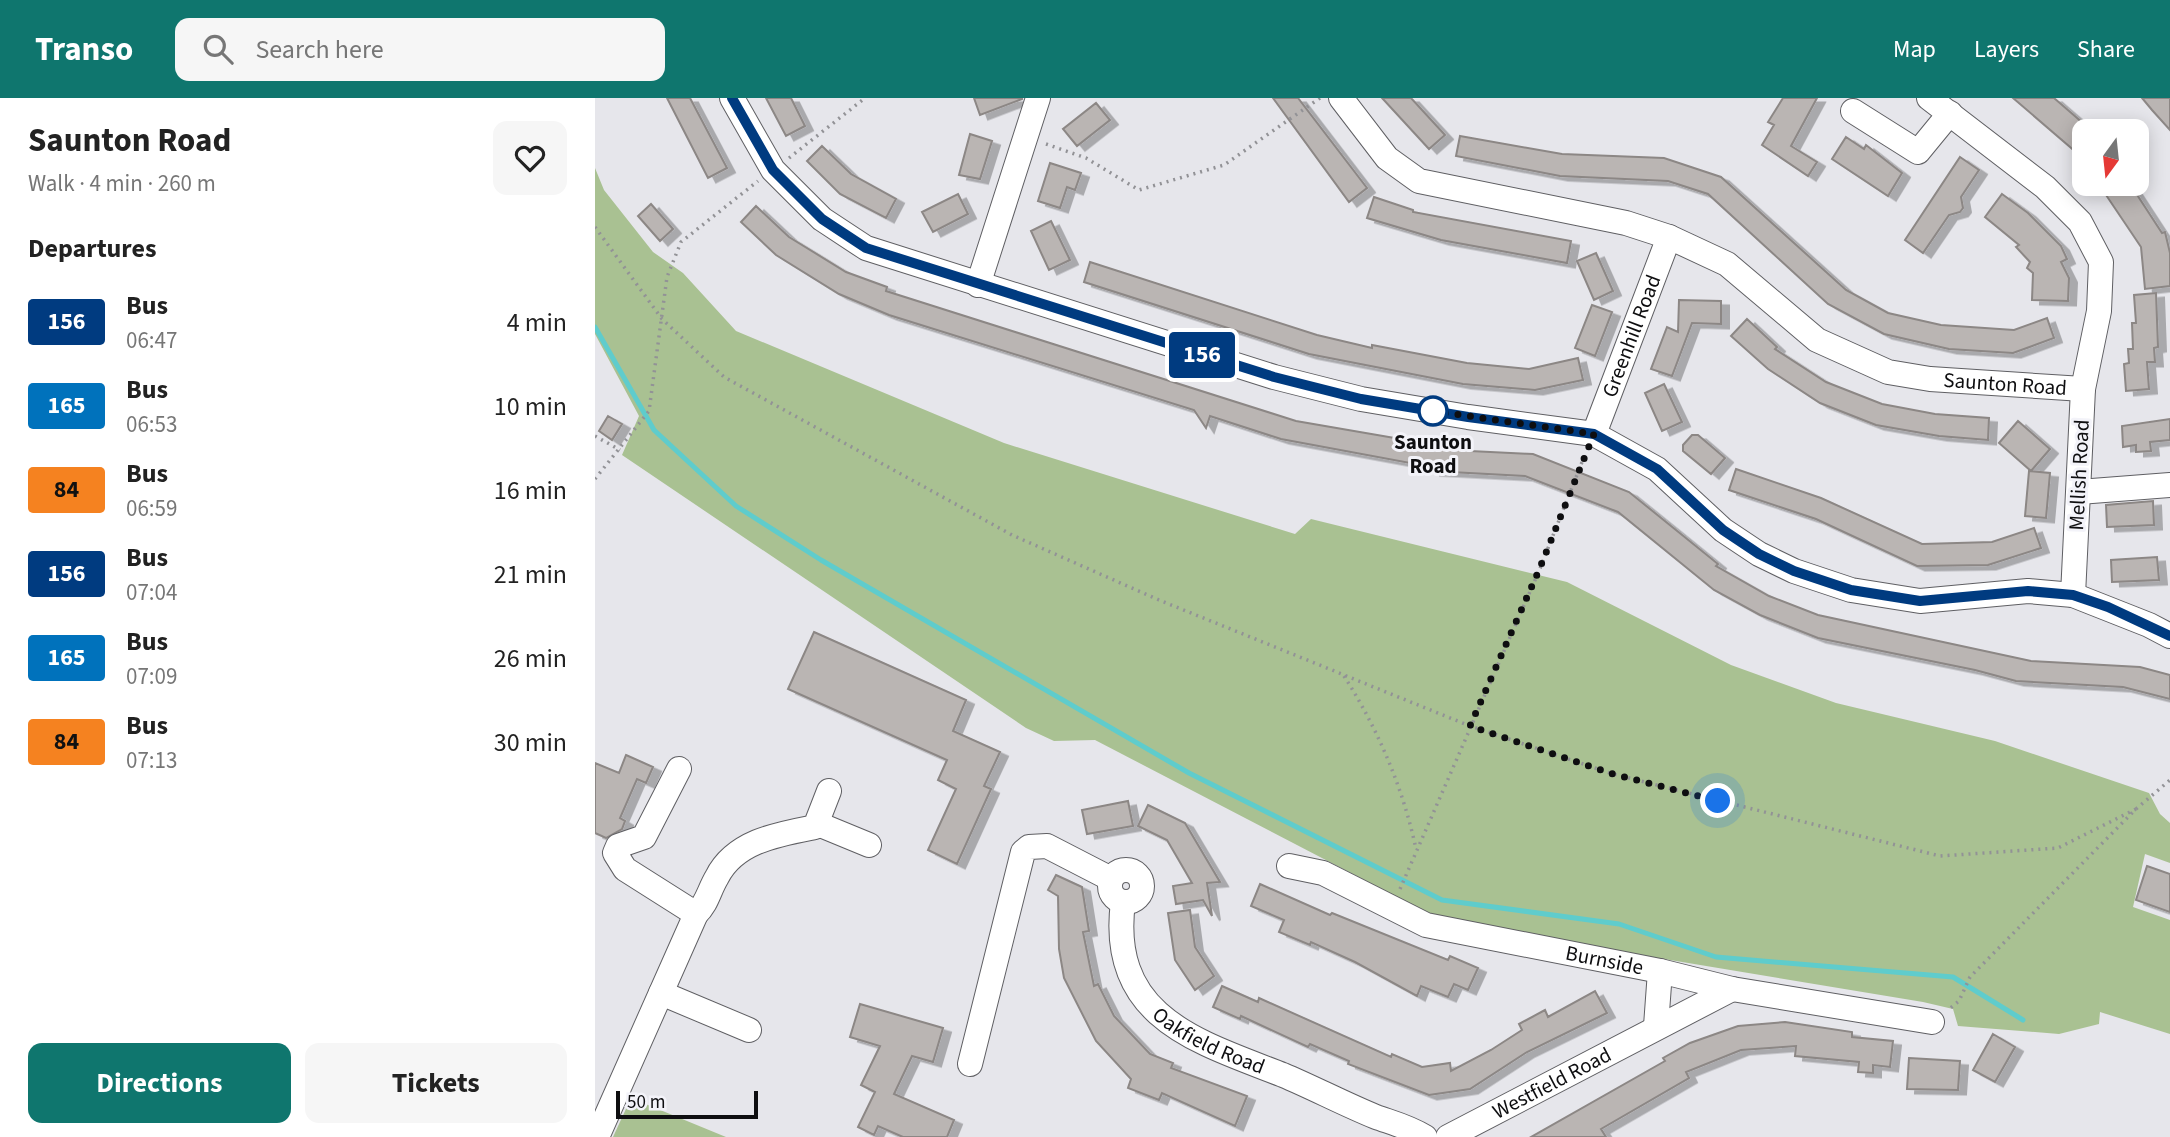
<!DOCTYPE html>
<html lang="en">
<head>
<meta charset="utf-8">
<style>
	:root { --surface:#fff; --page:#f6f6f6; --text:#222; --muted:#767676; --accent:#0f766e }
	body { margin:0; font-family:"Source Sans 3",sans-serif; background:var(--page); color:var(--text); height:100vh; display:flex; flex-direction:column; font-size:26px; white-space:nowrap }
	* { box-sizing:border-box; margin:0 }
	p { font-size:23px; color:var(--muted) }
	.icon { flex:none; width:38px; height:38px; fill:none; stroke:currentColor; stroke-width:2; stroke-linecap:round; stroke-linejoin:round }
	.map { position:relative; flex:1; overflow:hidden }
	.details { display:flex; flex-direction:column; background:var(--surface); width:595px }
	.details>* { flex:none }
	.badge { padding:0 14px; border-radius:5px; font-size:24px; line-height:46px }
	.needle { width:46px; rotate:195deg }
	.fabs { position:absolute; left:1477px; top:21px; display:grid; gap:14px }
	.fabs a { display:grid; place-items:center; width:77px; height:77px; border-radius:14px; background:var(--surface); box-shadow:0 4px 18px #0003; font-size:35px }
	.scale { position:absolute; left:21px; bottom:18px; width:142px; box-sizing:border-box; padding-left:7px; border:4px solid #0e0e10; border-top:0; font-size:19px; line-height:24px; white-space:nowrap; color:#0e0e10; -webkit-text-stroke:5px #f3f3f9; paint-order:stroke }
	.you { position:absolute; width:35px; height:35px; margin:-18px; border:5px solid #fff; border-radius:50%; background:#1a73e8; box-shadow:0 0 0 10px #1a73e833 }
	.map>.badge { position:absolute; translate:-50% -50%; box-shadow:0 0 0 4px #fff }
	h2 { padding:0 28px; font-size:26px; line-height:63px }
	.round { display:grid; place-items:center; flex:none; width:74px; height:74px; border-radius:14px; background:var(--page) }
	.summary { display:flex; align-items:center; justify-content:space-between; height:119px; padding:0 28px }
	h1 { font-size:33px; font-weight:700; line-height:52px }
	.primary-button { display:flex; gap:14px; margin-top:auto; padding:14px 28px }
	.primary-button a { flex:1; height:80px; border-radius:14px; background:var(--accent); color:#fff; font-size:28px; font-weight:700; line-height:80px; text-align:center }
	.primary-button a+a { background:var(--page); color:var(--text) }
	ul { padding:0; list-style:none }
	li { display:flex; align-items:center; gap:21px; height:84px; padding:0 28px }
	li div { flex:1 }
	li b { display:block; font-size:26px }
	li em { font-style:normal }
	li .badge { min-width:77px; font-weight:700; text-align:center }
	header { display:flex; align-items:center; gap:42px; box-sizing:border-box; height:98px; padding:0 35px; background:var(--accent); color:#fff }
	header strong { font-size:33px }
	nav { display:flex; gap:38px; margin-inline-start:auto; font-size:24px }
	.search { width:490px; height:63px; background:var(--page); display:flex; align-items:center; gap:18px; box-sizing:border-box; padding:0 24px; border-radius:14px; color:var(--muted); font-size:26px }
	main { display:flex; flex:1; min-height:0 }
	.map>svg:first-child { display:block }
	.green { fill:#a9c192 }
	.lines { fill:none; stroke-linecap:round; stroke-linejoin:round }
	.stream { stroke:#5fcccc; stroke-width:5 }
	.building { fill:#bab5b3; stroke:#8c8785; stroke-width:2; filter:url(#shadow) }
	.minor-casing { stroke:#5f5f63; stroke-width:26 }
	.path { stroke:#929296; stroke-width:3.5; stroke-dasharray:2 5; stroke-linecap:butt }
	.minor { stroke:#fff; stroke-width:24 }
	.line-casing { stroke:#fff; stroke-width:16 }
	.line { stroke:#003b80; stroke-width:10 }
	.walk { stroke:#0e0e10; stroke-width:7; stroke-dasharray:0 12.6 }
	.stop-dot { fill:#fff; stroke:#003b80; stroke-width:3.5 }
	.labels { text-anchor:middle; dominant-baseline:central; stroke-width:6; stroke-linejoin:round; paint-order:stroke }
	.street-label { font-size:21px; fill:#0e0e10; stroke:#f3f3f9 }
	.stop-label { font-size:21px; font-weight:bold; fill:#0e0e10; stroke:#f3f3f9 }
</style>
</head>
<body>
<header>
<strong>Transo</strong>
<div class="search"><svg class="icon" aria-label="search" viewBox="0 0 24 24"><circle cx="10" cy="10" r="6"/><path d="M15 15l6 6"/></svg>Search here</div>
<nav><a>Map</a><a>Layers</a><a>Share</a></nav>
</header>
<main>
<section class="details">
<div class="summary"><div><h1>Saunton Road</h1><p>Walk · 4 min · 260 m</p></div><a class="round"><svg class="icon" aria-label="heart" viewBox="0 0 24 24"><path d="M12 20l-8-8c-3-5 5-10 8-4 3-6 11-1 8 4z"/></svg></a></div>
<h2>Departures</h2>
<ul>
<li><span class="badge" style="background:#003b80;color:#fff">156</span><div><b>Bus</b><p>06:47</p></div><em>4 min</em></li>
<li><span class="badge" style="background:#0072bc;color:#fff">165</span><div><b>Bus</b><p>06:53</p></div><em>10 min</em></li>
<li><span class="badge" style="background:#f58220;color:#111">84</span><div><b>Bus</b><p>06:59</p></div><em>16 min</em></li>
<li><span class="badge" style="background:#003b80;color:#fff">156</span><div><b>Bus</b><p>07:04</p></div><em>21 min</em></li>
<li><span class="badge" style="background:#0072bc;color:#fff">165</span><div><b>Bus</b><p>07:09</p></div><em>26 min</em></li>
<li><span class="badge" style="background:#f58220;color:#111">84</span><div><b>Bus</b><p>07:13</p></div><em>30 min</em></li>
</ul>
<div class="primary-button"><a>Directions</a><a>Tickets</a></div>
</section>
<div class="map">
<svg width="1575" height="1039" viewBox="0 0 1575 1039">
	<defs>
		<filter id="shadow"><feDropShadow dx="8" dy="4.5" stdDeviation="0" flood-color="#0004"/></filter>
	</defs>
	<rect width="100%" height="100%" fill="#e6e6eb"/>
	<path class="green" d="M0 70 9 92 58 154 88 175 141 233 409 345 700 436 716 421 972 484 1136 567 1241 605 1400 643 1554 695 1565 716 1575 725V765L1550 756 1538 809 1575 822V936L1505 914 1504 926 1464 936 1363 928 1358 911 1328 904 852 825 500 642 459 643 431 630 27 357 44 318 0 236Z
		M36 1000 131 1039H18Z"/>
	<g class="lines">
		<path class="stream" d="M0 229 59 332 141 408 226 462 594 675 847 802 1024 826 1121 859 1358 879 1428 922"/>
	</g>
	<path class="building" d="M72 0H95L132 70 113 80Z
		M171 0H196L210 28 191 38Z
		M379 0H427V1L385 17Z
		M678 0H703L772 90 754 104Z
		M787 0H816L850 37 834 51Z
		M1188 0H1222L1196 48 1222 64 1213 78 1167 47 1179 27 1173 24Z
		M1418 0H1459L1489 26V61Z
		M1547 0H1575V32L1557 12Z
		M501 5 515 22 482 48 468 31Z
		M375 36 397 43 385 81 364 77Z
		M865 38 967 56 1069 60 1126 79 1251 192 1293 215 1346 227 1419 232 1452 220 1459 240 1418 255 1354 251 1289 236 1233 206 1113 96 1073 83 965 78 861 58Z
		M1251 39 1269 51 1271 47 1307 75 1293 98 1237 61Z
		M227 48 256 76 301 101 291 120 245 96 212 63Z
		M1365 59 1384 72 1366 99 1368 110 1365 114 1354 117 1328 155 1310 142Z
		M455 65 486 75 480 92 472 89 465 110 443 103Z
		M1513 86H1535L1567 135 1570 134 1575 155V188L1550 191 1546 149 1511 97 1519 93Z
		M363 96 373 116 338 134 327 114Z
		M1407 96 1433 115 1466 148 1472 161 1466 164 1474 180 1473 203 1437 202 1438 175 1432 170 1435 164 1421 149 1424 147 1390 119Z
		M779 99 818 112V114L976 143 972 165 846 142 772 120Z
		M56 106 78 131 65 143 43 118Z
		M161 108 194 139 251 174 292 189 291 193 701 323 875 353 938 356 1034 394 1123 466 1121 468 1174 498 1223 517 1436 563 1545 569 1575 577V601L1528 589 1421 583 1380 572 1223 540 1165 517 1119 492 1023 414 930 378 837 373V369L686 341 615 318 611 330 599 312 294 217 244 196 181 157 146 124Z
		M456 123 475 162 454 172 436 133Z
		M1001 155 1018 193 999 202 982 163Z
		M495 164 722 237 777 250V247L872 265 934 271 983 260 988 282 940 292 868 286 714 256 489 184Z
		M1561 195 1563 249 1559 250 1560 264H1552L1554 291 1531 293 1529 266 1534 265 1533 251H1538L1537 225H1541L1539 197Z
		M1084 202 1126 203V226L1097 225 1077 278 1056 271 1072 229 1083 234Z
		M997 207 1017 214 1000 258 980 250Z
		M1152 221 1182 249 1180 251 1231 284 1287 306 1340 316 1394 320 1393 342 1344 338 1281 327 1225 305 1173 271 1136 238Z
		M1069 286 1087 324 1067 333 1050 295Z
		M13 318 27 326 17 342 4 333Z
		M1575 321V342L1555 344 1556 353 1541 354V347L1528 349 1527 328Z
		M1423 323 1455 351 1436 373 1404 345Z
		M1097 337H1103L1130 360 1116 376 1088 353V347Z
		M1141 371 1226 400 1327 446 1397 444 1439 430 1446 450 1393 467 1322 468 1221 421 1134 392Z
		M1434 373 1455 375 1451 420 1430 418Z
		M1558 403 1559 427 1512 429 1511 407Z
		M1562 459 1564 482 1517 484 1516 462Z
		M219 534 371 602 358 633 405 654 389 688 396 691 362 766 333 752 361 691 343 682 352 662 193 591Z
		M31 657 58 669 51 685 42 681 25 720 30 723 27 731 11 740 0 735V665L24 675Z
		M533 703 538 728 492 736 487 712Z
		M553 707 590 725 625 784 612 785 617 818 608 802 581 806 578 788 597 785 572 742 543 728Z
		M1552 768 1575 776V814L1541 802Z
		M461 777 487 789 494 833 488 834 499 888 503 886 519 918 555 956 578 965 576 970 652 998 640 1028 567 995 564 1002 533 990 536 981 501 943 469 880 464 851 463 798 453 792Z
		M665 786 735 817 737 815 853 862 855 858 883 870 873 892 859 886 853 899 826 888 822 898 760 864 716 844 715 847 684 834 689 822 656 808Z
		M595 812 600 849 619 878 600 892 580 862 573 815Z
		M627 888 663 904 664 900 796 959 797 956 827 969 855 965 856 973 896 952 927 932 924 926 950 912 953 919 1000 893 1012 915 932 954 875 991 834 997 753 966 754 963 715 946 713 949 646 918 645 921 618 909Z
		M265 906 348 930 338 964 317 958 299 996 359 1022 352 1039H308L283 1028 279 1037 263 1029 280 994 266 987 285 948 255 939Z
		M1190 924 1257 934V939L1298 943 1295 969 1278 967V975L1263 974 1264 964 1200 958 1201 948 1146 952 1091 974 1094 980 1006 1031 1011 1039H936L1070 963 1068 960 1095 945 1143 928Z
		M1398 936 1420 949 1400 984 1378 972Z
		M1314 960 1365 963 1363 992 1312 991Z"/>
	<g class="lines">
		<g class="minor-casing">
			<g id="minor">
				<path d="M137 0 178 72 227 121 271 150 679 279 766 301 873 319 999 336 1062 371 1128 432 1164 456 1199 473 1256 492 1325 503 1433 493 1478 497 1554 527 1575 538"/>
				<path id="s1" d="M746 0 792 60 824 83 1031 125 1074 139 1132 166 1222 242 1293 274 1335 281 1488 291"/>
				<path d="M1334 0 1450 89 1485 124 1506 164 1504 213 1488 291 1478 497"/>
				<path d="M1258 13 1323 54 1355 15"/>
				<path d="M383 187 443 0"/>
				<path id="s2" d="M999 336 1074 139"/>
				<path d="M1484 394 1575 387"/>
				<path d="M223 726 274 747"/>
				<path id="s3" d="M694 768 728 775 831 827 1065 873 1137 891 1337 924"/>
				<circle cx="531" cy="788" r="16"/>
				<path id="s4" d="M528 804C513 919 601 943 688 977 719 990 749 1006 781 1019 798 1025 814 1029 830 1039"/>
				<path d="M101 816C112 806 114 792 122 779 140 743 184 736 220 729L234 693"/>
				<path d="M66 895 154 932"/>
				<path d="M1061 928 1065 873"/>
				<path d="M375 966 428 754 434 749 452 748 516 781"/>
				<path d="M2 1039 101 816 30 771 20 755 23 748 49 739 84 671"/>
				<path id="s5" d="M853 1039 1137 891"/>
			</g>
		</g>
		<path class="path" d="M451 46 491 60 544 92 629 67 725 0
			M194 60 270 0
			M0 129 67 221 129 279 417 437 564 502 875 628 1018 676 1345 758 1463 750 1541 711 1375 879 1364 903 1353 912
			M0 338 25 352
			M0 381 54 313 72 179 86 144 163 83
			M749 578C783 631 808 690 821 751
			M1541 711 1575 682
			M805 791 944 473 991 354"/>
		<use href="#minor" class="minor"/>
	</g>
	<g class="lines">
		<g class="line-casing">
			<path id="line" d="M137 0 178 72 227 121 271 150 679 279 766 301 873 319 999 336 1062 371 1128 432 1164 456 1199 473 1256 492 1325 503 1433 493 1478 497 1513 509 1575 538"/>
		</g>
		<use href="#line" class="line"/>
		<path class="walk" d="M838 313 999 336 944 472 875 628 1018 676 1123 703"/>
	</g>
	<circle class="stop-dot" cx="838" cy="313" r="14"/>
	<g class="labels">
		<g class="street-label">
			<text stroke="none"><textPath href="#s2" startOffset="105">Greenhill Road</textPath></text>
			<text stroke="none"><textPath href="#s1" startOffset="749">Saunton Road</textPath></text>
			<text transform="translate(1484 377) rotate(-87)">Mellish Road</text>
			<text stroke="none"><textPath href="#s3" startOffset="332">Burnside</textPath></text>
			<text stroke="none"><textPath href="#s4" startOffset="180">Oakfield Road</textPath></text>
			<text stroke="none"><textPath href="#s5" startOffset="117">Westfield Road</textPath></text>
		</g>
		<g class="stop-label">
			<text x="838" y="344">Saunton<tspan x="838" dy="24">Road</tspan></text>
		</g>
	</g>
</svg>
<div class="fabs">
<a><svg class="needle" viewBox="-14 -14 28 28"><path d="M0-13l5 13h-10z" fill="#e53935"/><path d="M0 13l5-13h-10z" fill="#767676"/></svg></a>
</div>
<div class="scale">50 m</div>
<div class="you" style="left:1123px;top:703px"></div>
<b class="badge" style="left:607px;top:257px;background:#003b80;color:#fff">156</b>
</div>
</main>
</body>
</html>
